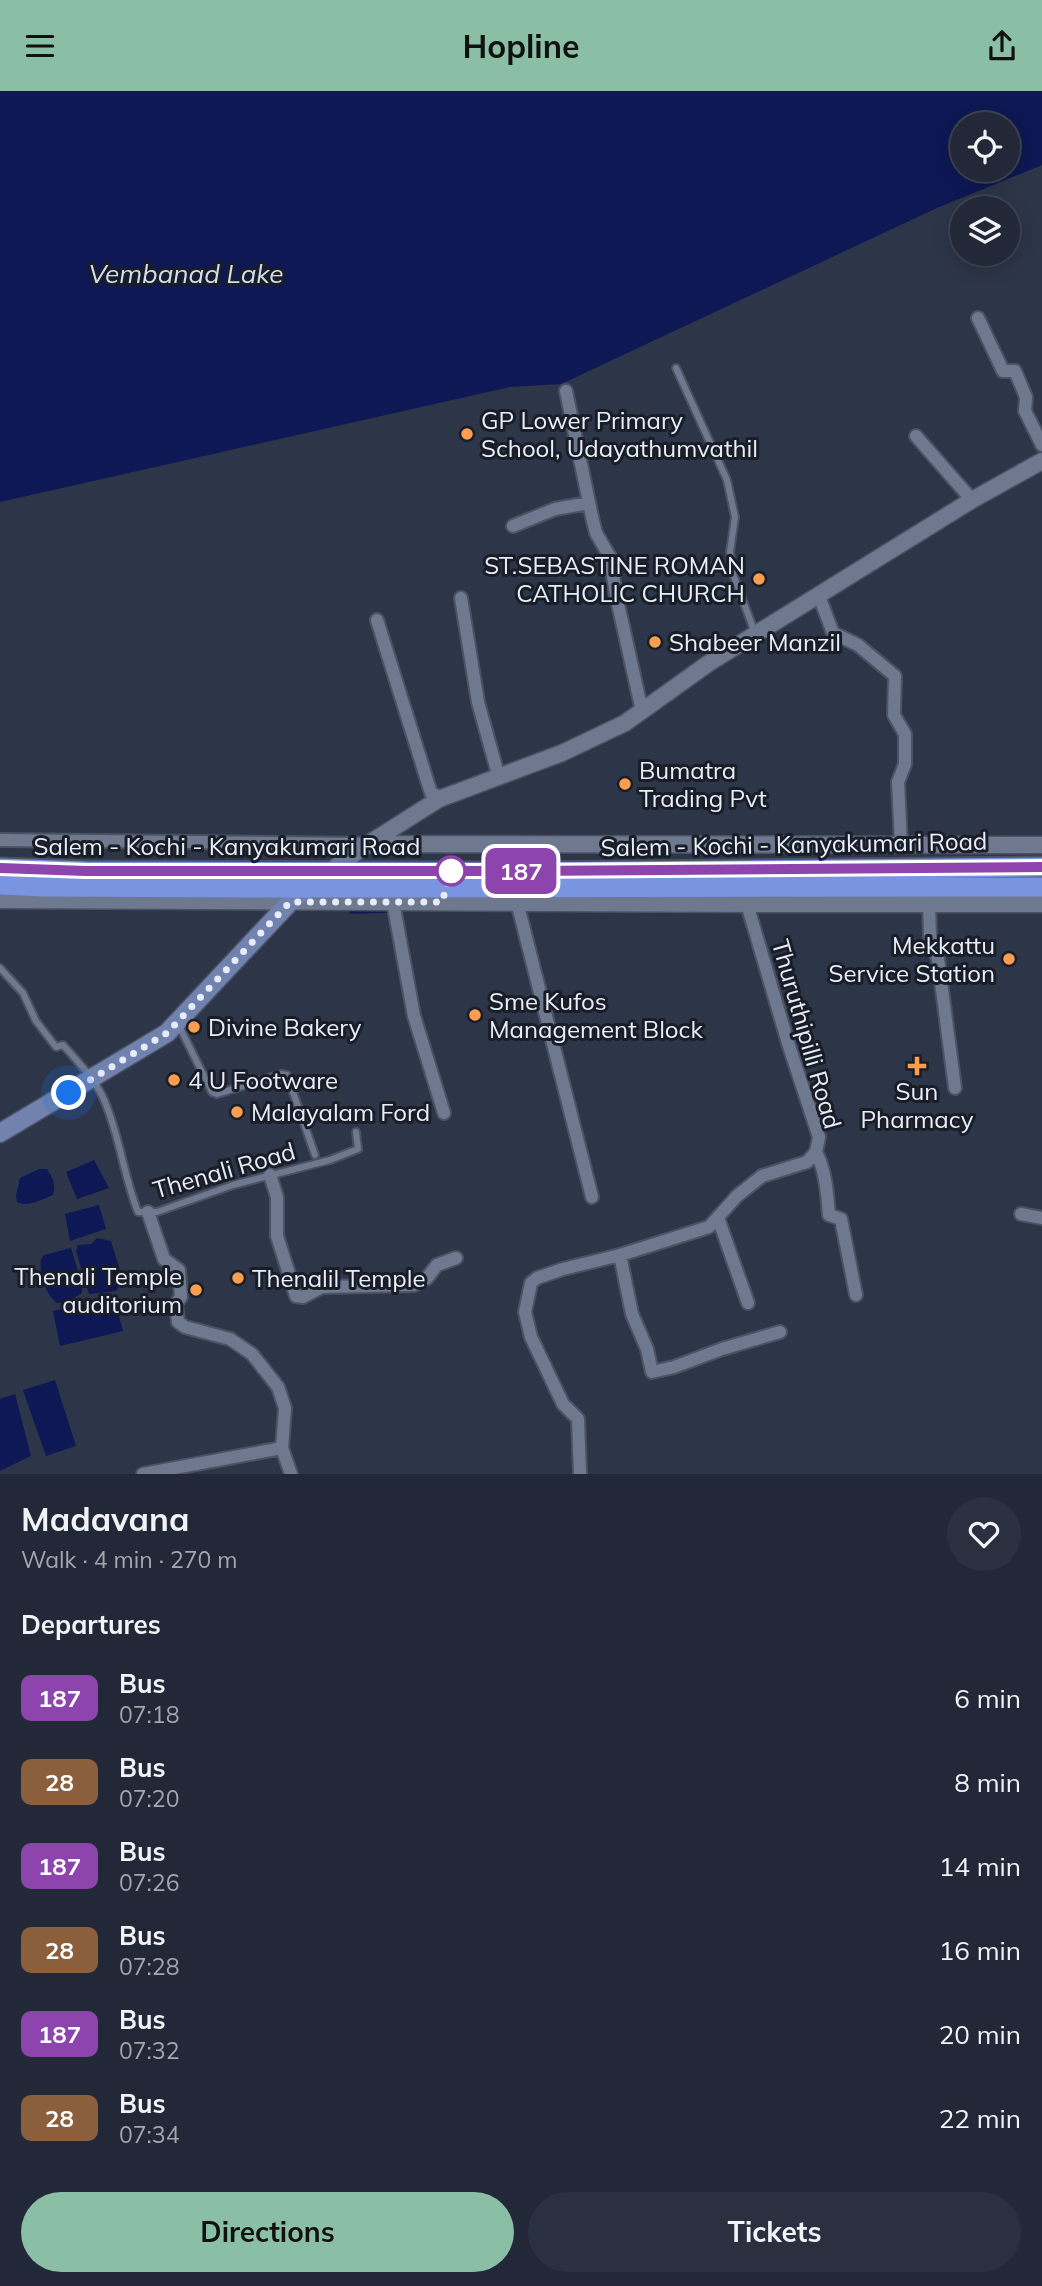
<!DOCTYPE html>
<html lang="en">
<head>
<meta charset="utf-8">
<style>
	:root { --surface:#222837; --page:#2a303f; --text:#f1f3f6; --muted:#a2a6ad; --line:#3f4452; --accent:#8abfa5 }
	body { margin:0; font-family:Mulish,sans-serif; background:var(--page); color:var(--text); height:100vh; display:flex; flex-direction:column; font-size:26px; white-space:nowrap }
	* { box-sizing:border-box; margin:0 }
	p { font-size:23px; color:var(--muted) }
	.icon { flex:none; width:38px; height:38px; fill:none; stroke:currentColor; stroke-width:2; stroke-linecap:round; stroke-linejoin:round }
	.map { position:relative; height:1383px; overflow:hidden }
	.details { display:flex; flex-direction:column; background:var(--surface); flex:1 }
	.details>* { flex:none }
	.badge { padding:0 14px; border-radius:10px; font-size:24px; line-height:46px }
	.buttons { position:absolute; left:950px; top:21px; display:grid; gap:14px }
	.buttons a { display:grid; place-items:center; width:70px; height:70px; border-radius:50%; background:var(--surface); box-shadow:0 4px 18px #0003,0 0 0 2px var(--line); font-size:35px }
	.you { position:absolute; width:35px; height:35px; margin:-18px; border:5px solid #fff; border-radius:50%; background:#1a73e8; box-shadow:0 0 0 10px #1a73e833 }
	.map>.badge { position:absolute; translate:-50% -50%; box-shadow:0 0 0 4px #fff }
	h2 { padding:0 21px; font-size:26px; line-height:63px }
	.round { display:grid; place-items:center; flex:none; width:74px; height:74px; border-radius:37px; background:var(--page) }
	.head { display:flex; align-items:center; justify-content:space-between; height:119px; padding:0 21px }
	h1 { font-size:33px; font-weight:700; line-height:52px }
	.button { display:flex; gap:14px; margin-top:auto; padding:14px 21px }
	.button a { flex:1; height:80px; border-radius:42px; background:var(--accent); color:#111; font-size:28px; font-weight:700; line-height:80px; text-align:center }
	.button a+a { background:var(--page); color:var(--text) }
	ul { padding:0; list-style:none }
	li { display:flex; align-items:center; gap:21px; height:84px; padding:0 21px }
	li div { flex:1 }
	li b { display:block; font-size:26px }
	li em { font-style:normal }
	li .badge { min-width:77px; font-weight:700; text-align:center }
	header { display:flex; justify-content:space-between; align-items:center; height:91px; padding:0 21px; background:var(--accent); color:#111; font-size:32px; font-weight:700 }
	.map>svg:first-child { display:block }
	.water { fill:#0d1854; fill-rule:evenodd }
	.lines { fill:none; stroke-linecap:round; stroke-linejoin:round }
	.stream { stroke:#0d1854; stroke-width:3.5 }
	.service-casing { stroke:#4c5264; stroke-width:10 }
	.minor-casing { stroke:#4c5264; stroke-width:16 }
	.tertiary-casing { stroke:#4c5264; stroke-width:19 }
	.secondary-casing { stroke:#4c5264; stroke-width:21 }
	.trunk-casing { stroke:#4c5264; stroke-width:23 }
	.service { stroke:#6e788f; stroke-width:6 }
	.minor { stroke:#6e788f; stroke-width:12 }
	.tertiary { stroke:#6e788f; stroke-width:16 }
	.secondary { stroke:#7282ae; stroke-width:18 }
	.trunk { stroke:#7994e0; stroke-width:19 }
	.line-casing { stroke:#fff; stroke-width:16 }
	.line { stroke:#8e44ad; stroke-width:10 }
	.walk { stroke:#e7ecfa; stroke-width:7; stroke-dasharray:0 12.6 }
	.poi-dot { fill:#fb9e50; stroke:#191d26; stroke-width:2.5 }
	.stop-dot { fill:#fff; stroke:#8e44ad; stroke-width:3.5 }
	.labels { text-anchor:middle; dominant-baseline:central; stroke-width:6; stroke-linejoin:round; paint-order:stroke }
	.poi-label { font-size:24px; fill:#e7ecfa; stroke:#191d26; text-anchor:start }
	.street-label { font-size:24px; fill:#e7ecfa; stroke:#191d26 }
	.water-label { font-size:26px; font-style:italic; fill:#d4dcef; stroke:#191d26 }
</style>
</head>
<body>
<header><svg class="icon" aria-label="menu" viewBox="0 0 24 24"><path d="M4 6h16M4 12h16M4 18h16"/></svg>Hopline<svg class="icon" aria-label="share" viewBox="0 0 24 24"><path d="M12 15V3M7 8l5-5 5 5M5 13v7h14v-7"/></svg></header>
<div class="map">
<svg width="1042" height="1383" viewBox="0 0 1042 1383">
	<rect width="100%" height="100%" fill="#2d3549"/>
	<path class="water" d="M0 0H1042V74L937 117 561 293 510 296 0 411ZM962 33H1008V79H962Z
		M94 1069 109 1097 77 1108 66 1081Z
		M39 1078H47C53 1086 56 1095 53 1104 41 1108 28 1117 17 1111L16 1104 20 1087Z
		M99 1114 106 1138 70 1150 65 1123Z
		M97 1147 111 1150 119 1176 120 1194 116 1200 89 1203 76 1160 78 1154 91 1153Z
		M71 1157 82 1193V1202L65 1212H57C45 1203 39 1183 41 1168L44 1164Z
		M114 1207 123 1240 60 1255 53 1220Z
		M55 1289 76 1355 46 1365 23 1299Z
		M15 1303 31 1365 0 1380V1308Z"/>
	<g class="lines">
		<path class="stream" d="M351 821 391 820"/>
		<g class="service-casing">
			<path id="service" d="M676 277 727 389 735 426 730 461 733 483 755 542
				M0 877 23 902 36 930 56 956 63 954C78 971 96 989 105 1011 120 1047 124 1086 138 1121H157L233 1094 330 1069 358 1058 356 1041
				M178 933 212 1001 217 1003 281 983 287 984 315 1064"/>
		</g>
		<g class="minor-casing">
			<path id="minor" d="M978 227 1003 280H1015L1026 306 1025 320 1042 354
				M566 300 592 426 596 442 610 466 616 504 642 620
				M916 345 972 409
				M513 435 555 418 589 412
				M819 505 833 542 858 554 895 585 894 624 905 643V673L898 691 901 754
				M461 507 478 611 499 687
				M377 529 431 702 442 707
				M0 749 368 753
				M393 811 414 925 444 1022
				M517 811 592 1106
				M929 812 930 845 938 868 955 997
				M816 1061C826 1081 827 1102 829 1124L841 1128 856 1204
				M270 1084 277 1106V1145L296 1205 303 1206 322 1196 414 1194 427 1187 437 1174 456 1167
				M148 1121 164 1168 179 1179 181 1206 176 1213 178 1231 185 1236 230 1248 252 1263 278 1296 285 1317 282 1357 291 1383
				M1021 1123 1042 1127
				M718 1127 748 1212
				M620 1164 632 1223 647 1258 652 1281 674 1276 722 1258 780 1241
				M143 1383 282 1357
				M580 1383 578 1328 563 1313 531 1246 525 1221 531 1192 537 1187 563 1178 620 1164 709 1136 737 1105 762 1085 807 1071 816 1061 819 1046 788 952 747 813"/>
		</g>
		<g class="tertiary-casing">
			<path id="tertiary" d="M368 753 1042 754
				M330 780 368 753 439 708 562 662 625 632 709 572 972 409 1042 370
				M0 809 747 813H1042"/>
		</g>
		<g class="secondary-casing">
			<path id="secondary" d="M0 1042 167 942 290 811 307 797"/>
		</g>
		<g class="trunk-casing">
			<path id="trunk" d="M0 777 86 780 526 781 1042 776
				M0 794 43 796 245 797 1042 796"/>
		</g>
		<use href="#service" class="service"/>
		<use href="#minor" class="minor"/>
		<use href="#tertiary" class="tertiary"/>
		<use href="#secondary" class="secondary"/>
		<use href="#trunk" class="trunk"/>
	</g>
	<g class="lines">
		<g class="line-casing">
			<path id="line" d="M0 777 86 780H526L1042 776"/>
		</g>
		<use href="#line" class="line"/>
		<path class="walk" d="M69 1002 167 942 290 811H442L451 780"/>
	</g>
	<g class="poi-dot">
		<circle cx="467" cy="343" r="7"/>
		<circle cx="759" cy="488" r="7"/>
		<circle cx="655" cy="551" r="7"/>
		<circle cx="625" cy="693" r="7"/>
		<circle cx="1009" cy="868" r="7"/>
		<circle cx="475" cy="924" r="7"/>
		<circle cx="194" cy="936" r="7"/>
		<path d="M913.5 964.5h7v7h7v7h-7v7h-7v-7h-7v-7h7z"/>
		<circle cx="174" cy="989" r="7"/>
		<circle cx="237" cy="1021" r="7"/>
		<circle cx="238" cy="1187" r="7"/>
		<circle cx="196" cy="1199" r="7"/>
	</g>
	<circle class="stop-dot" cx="451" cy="780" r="14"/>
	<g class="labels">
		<g class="poi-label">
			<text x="481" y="329">GP Lower Primary<tspan x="481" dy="28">School, Udayathumvathil</tspan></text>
			<text x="745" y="474" text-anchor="end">ST.SEBASTINE ROMAN<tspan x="745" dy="28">CATHOLIC CHURCH</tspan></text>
			<text x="669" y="551">Shabeer Manzil</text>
			<text x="639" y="679">Bumatra<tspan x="639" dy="28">Trading Pvt</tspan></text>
			<text x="995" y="854" text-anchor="end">Mekkattu<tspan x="995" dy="28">Service Station</tspan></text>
			<text x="489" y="910">Sme Kufos<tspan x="489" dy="28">Management Block</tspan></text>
			<text x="208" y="936">Divine Bakery</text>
			<text x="188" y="989">4 U Footware</text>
			<text x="917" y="1000" text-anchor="middle">Sun<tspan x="917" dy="28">Pharmacy</tspan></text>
			<text x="251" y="1021">Malayalam Ford</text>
			<text x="182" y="1185" text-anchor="end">Thenali Temple<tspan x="182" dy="28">auditorium</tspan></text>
			<text x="252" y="1187">Thenalil Temple</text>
		</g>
		<g class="street-label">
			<text transform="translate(794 753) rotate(-1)">Salem - Kochi - Kanyakumari Road</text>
			<text x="227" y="755">Salem - Kochi - Kanyakumari Road</text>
			<text transform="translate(807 943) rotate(74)">Thuruthipilli Road</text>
			<text transform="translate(224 1079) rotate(-16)">Thenali Road</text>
		</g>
		<g class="water-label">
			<text x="186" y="182">Vembanad Lake</text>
		</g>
	</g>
</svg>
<div class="buttons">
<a><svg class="icon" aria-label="locate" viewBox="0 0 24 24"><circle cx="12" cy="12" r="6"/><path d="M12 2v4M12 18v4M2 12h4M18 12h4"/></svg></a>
<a><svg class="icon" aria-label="layers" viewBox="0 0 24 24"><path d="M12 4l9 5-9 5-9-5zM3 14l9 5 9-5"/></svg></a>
</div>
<div class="you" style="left:69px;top:1002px"></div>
<b class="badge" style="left:521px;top:780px;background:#8e44ad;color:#fff">187</b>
</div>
<section class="details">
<div class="head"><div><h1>Madavana</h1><p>Walk · 4 min · 270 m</p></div><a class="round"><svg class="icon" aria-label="heart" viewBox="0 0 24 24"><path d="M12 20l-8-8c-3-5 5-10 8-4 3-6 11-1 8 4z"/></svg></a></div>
<h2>Departures</h2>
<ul>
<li><span class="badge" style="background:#8e44ad;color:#fff">187</span><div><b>Bus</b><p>07:18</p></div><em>6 min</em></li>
<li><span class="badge" style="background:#8b5e3c;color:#fff">28</span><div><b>Bus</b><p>07:20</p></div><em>8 min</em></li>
<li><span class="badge" style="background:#8e44ad;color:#fff">187</span><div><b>Bus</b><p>07:26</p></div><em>14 min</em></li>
<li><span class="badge" style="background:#8b5e3c;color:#fff">28</span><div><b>Bus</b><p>07:28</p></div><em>16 min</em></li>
<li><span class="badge" style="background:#8e44ad;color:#fff">187</span><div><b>Bus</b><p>07:32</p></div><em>20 min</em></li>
<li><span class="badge" style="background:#8b5e3c;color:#fff">28</span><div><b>Bus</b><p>07:34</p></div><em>22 min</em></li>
</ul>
<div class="button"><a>Directions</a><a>Tickets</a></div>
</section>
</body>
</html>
